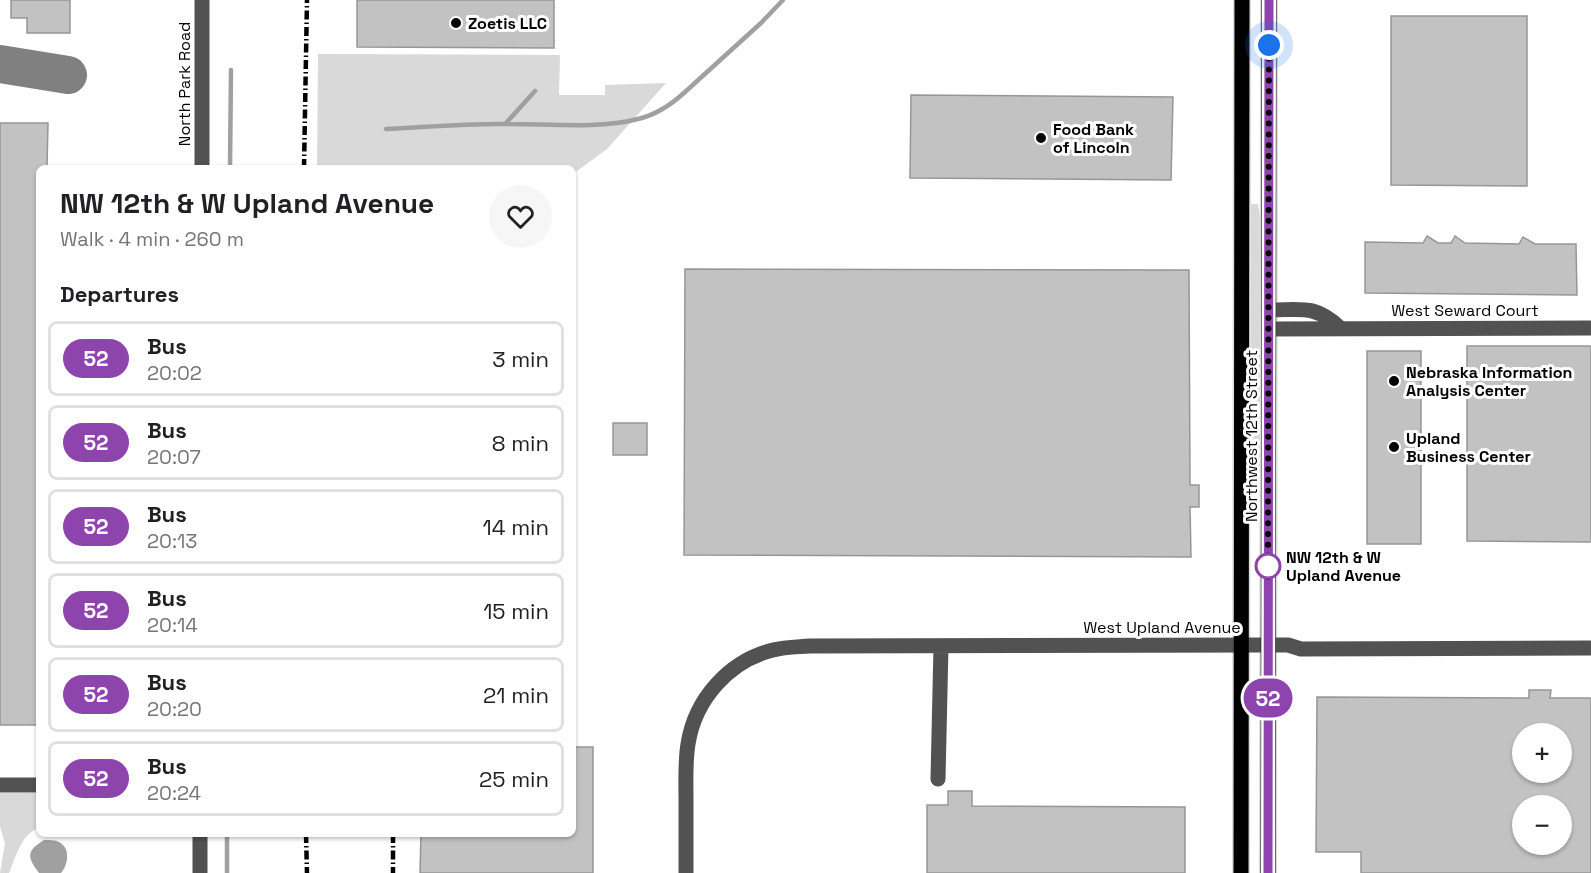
<!DOCTYPE html>
<html lang="en">
<head>
<meta charset="utf-8">
<style>
	:root { --surface:#fff; --page:#f6f6f6; --text:#202124; --muted:#757577; --line:#e0e0e0 }
	body { margin:0; font-family:"Space Grotesk",sans-serif; background:var(--page); color:var(--text); height:100vh; display:flex; flex-direction:column; font-size:22px; white-space:nowrap }
	* { box-sizing:border-box; margin:0 }
	p { font-size:20px; color:var(--muted) }
	.icon { flex:none; width:33px; height:33px; fill:none; stroke:currentColor; stroke-width:2; stroke-linecap:round; stroke-linejoin:round }
	.map { position:relative; flex:1; overflow:hidden }
	.drawer { position:absolute; left:36px; top:165px; width:540px; height:672px; display:flex; flex-direction:column; background:var(--surface); border-radius:9px; box-shadow:0 2px 4px #0004 }
	.drawer>* { flex:none }
	.badge { padding:0 12px; border-radius:20px; font-size:21px; line-height:39px }
	.controls { position:absolute; left:1512px; top:723px; display:grid; gap:12px }
	.controls a { display:grid; place-items:center; width:60px; height:60px; border-radius:50%; background:var(--surface); box-shadow:0 2px 4px #0004; font-size:30px }
	.you { position:absolute; width:30px; height:30px; margin:-15px; border:4px solid #fff; border-radius:50%; background:#1a73e8; box-shadow:0 0 0 9px #1a73e833 }
	.map>.badge { position:absolute; translate:-50% -50%; box-shadow:0 0 0 3px #fff }
	h2 { padding:0 24px; font-size:22px; line-height:54px }
	.round { display:grid; place-items:center; flex:none; width:63px; height:63px; border-radius:32px; background:var(--page) }
	.head { display:flex; align-items:center; justify-content:space-between; height:102px; padding:0 24px }
	h1 { font-size:28px; font-weight:700; line-height:45px }
	ul { padding:0; list-style:none }
	li { display:flex; align-items:center; gap:18px; height:75px; margin:0 12px 9px; padding:0 12px; border:3px solid var(--line); border-radius:9px }
	li div { flex:1 }
	li b { display:block; font-size:22px }
	li em { font-style:normal }
	li .badge { min-width:66px; font-weight:700; text-align:center }
	.map>svg:first-child { display:block }
	.green { fill:#d9d9d9 }
	.water { fill:#a0a0a0 }
	.lines { fill:none; stroke-linecap:round; stroke-linejoin:round }
	.stream { stroke:#a0a0a0; stroke-width:4.5 }
	.taxiway { stroke:#808080; stroke-width:38 }
	.building { fill:#c2c2c2; stroke:#969696; stroke-width:1.5; fill-rule:evenodd }
	.major-casing { stroke:#dbdbdb; stroke-width:18 }
	.minor { stroke:#525252; stroke-width:15 }
	.major { stroke:#000; stroke-width:15 }
	.rail { stroke:#000; stroke-width:4.5; stroke-dasharray:9 3 1.5 3; stroke-linecap:butt }
	.line-casing { stroke:#fff; stroke-width:14 }
	.line { stroke:#8e44ad; stroke-width:9 }
	.walk { stroke:#000; stroke-width:6; stroke-dasharray:0 10.8 }
	.poi-dot { fill:#000; stroke:#fff; stroke-width:2 }
	.stop-dot { fill:#fff; stroke:#8e44ad; stroke-width:3 }
	.labels { text-anchor:middle; dominant-baseline:central; stroke-width:6; stroke-linejoin:round; paint-order:stroke }
	.poi-label { font-size:16px; font-weight:bold; fill:#000; stroke:#fff; text-anchor:start }
	.street-label { font-size:16px; fill:#000; stroke:#fff }
	.stop-label { font-size:16px; font-weight:bold; fill:#000; stroke:#fff; text-anchor:start }
</style>
</head>
<body>
<div class="map">
<svg width="1591" height="873" viewBox="0 0 1591 873">
	<rect width="100%" height="100%" fill="#fff"/>
	<path class="green" d="M318 54 560 55 559 95H605V85L666 83 607 149 573 174V168H317Z
		M1251 204H1258L1261 223V488L1257 489 1250 444Z
		M0 793H39V828C21 834 16 857 9 873H0L5 843 0 827Z"/>
	<path class="water" d="M44 840C49 840 55 840 59 842 71 848 68 865 61 873H39C27 857 26 851 44 840Z"/>
	<g class="lines">
		<path class="stream" d="M506 123 535 91
			M386 129C427 127 469 123 510 124 549 124 600 129 638 119 655 115 672 104 685 92L761 23 783 0
			M230 168 231 70
			M227 873V834"/>
		<path class="taxiway" d="M0 64 68 75"/>
	</g>
	<path class="building" d="M11 0H70V33H27V18H11Z
		M357 0H554V48L357 47Z
		M1391 16H1527V186L1391 185Z
		M911 95 1173 97 1171 180 910 178Z
		M0 123H48L47 168H39V725H0Z
		M1427 236 1438 243H1451L1455 236 1465 243 1519 244 1523 237 1535 244H1576L1577 295 1365 293V242L1423 243Z
		M685 269 1189 270 1190 485H1199V507H1190L1191 557 684 555Z
		M1467 346H1591V542L1467 541Z
		M1367 351H1421V544H1367Z
		M613 423H647V455H613Z
		M1529 690H1551L1550 698H1591V873H1361V852H1316L1317 697 1529 698ZM1522 734H1562V772H1522ZM1522 806H1562V844H1522Z
		M573 747H593V873H420L421 834H573Z
		M948 791H972V806L1185 807V873H927V805H948Z"/>
	<g class="lines">
		<g class="major-casing">
			<path id="major" d="M1241 873 1242 0
				M1268 873 1269 0"/>
		</g>
		<path class="minor" d="M202 168V0
			M1269 310C1301 310 1315 304 1340 328
			M1269 329 1591 328
			M938 779 941 646
			M0 785H39
			M200 873V834
			M686 873C686 848 686 824 686 799 686 781 685 762 688 744 695 699 729 661 773 650 785 647 797 647 809 646L1268 645H1288L1301 649 1591 648"/>
		<use href="#major" class="major"/>
		<path class="rail" d="M304 168 307 0
			M306 834 307 873
			M393 834V873"/>
	</g>
	<g class="lines">
		<g class="line-casing">
			<path id="line" d="M1268 873 1269 0"/>
		</g>
		<use href="#line" class="line"/>
		<path class="walk" d="M1268 566V577L1269 45"/>
	</g>
	<g class="poi-dot">
		<circle cx="456" cy="23" r="6"/>
		<circle cx="1041" cy="138" r="6"/>
		<circle cx="1394" cy="381" r="6"/>
		<circle cx="1394" cy="447" r="6"/>
	</g>
	<circle class="stop-dot" cx="1268" cy="566" r="12"/>
	<g class="labels">
		<g class="poi-label">
			<text x="468" y="23">Zoetis LLC</text>
			<text x="1053" y="129">Food Bank<tspan x="1053" dy="18">of Lincoln</tspan></text>
			<text x="1406" y="372">Nebraska Information<tspan x="1406" dy="18">Analysis Center</tspan></text>
			<text x="1406" y="438">Upland<tspan x="1406" dy="18">Business Center</tspan></text>
		</g>
		<g class="street-label">
			<text transform="translate(184 84) rotate(-90)">North Park Road</text>
			<text x="1465" y="310">West Seward Court</text>
			<text transform="translate(1251 436) rotate(-90)">Northwest 12th Street</text>
			<text x="1162" y="627">West Upland Avenue</text>
		</g>
		<g class="stop-label">
			<text x="1286" y="557">NW 12th &amp; W<tspan x="1286" dy="18">Upland Avenue</tspan></text>
		</g>
	</g>
</svg>
<div class="controls">
<a>+</a>
<a>−</a>
</div>
<div class="you" style="left:1269px;top:45px"></div>
<b class="badge" style="left:1268px;top:698px;background:#8e44ad;color:#fff">52</b>
<section class="drawer">
<div class="head"><div><h1>NW 12th &amp; W Upland Avenue</h1><p>Walk · 4 min · 260 m</p></div><a class="round"><svg class="icon" aria-label="heart" viewBox="0 0 24 24"><path d="M12 20l-8-8c-3-5 5-10 8-4 3-6 11-1 8 4z"/></svg></a></div>
<h2>Departures</h2>
<ul>
<li><span class="badge" style="background:#8e44ad;color:#fff">52</span><div><b>Bus</b><p>20:02</p></div><em>3 min</em></li>
<li><span class="badge" style="background:#8e44ad;color:#fff">52</span><div><b>Bus</b><p>20:07</p></div><em>8 min</em></li>
<li><span class="badge" style="background:#8e44ad;color:#fff">52</span><div><b>Bus</b><p>20:13</p></div><em>14 min</em></li>
<li><span class="badge" style="background:#8e44ad;color:#fff">52</span><div><b>Bus</b><p>20:14</p></div><em>15 min</em></li>
<li><span class="badge" style="background:#8e44ad;color:#fff">52</span><div><b>Bus</b><p>20:20</p></div><em>21 min</em></li>
<li><span class="badge" style="background:#8e44ad;color:#fff">52</span><div><b>Bus</b><p>20:24</p></div><em>25 min</em></li>
</ul>
</section>
</div>
</body>
</html>
